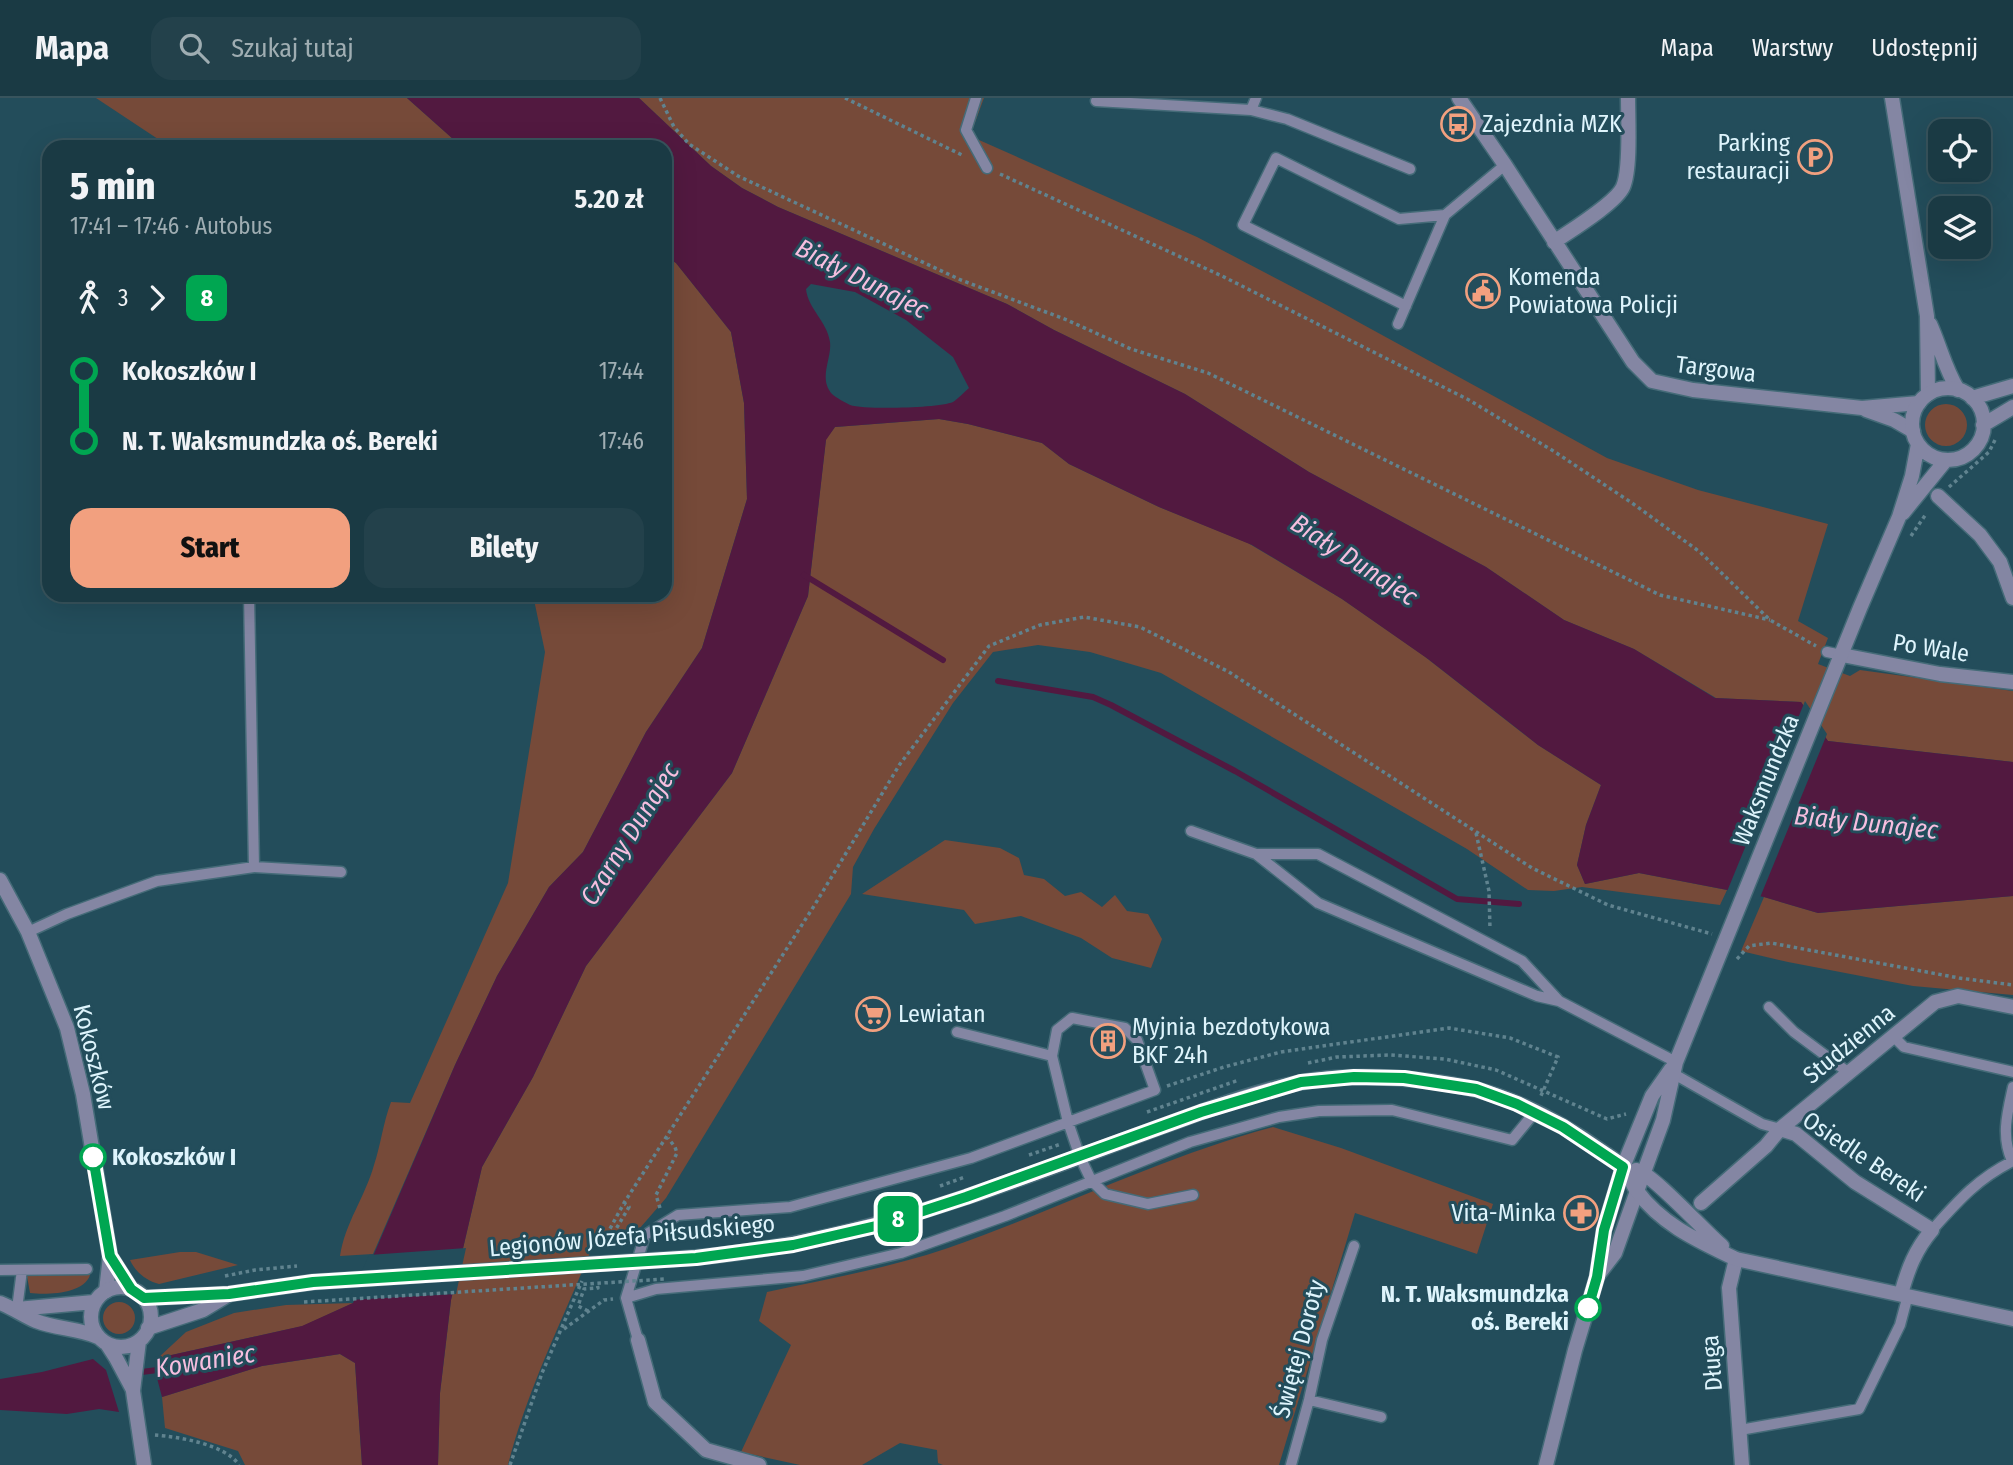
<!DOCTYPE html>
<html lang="pl">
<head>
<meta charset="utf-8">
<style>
	:root { --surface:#1a3a44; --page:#23414b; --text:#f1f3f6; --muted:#9fadb2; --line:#38545d; --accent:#f2a07f }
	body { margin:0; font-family:"Fira Sans Condensed",sans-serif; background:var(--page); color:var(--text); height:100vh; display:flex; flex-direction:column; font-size:26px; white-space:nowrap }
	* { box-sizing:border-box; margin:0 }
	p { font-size:23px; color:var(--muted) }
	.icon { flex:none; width:38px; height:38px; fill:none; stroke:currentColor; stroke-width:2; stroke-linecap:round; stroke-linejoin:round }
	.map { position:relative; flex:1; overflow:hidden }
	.sheet { position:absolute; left:42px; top:42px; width:630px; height:462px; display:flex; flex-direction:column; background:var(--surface); border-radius:21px; box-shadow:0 7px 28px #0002,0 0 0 2px var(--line) }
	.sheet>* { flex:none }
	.badge { padding:0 14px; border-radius:10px; font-size:24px; line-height:46px }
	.fabs { position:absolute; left:1928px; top:21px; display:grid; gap:14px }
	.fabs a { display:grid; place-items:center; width:63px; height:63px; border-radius:14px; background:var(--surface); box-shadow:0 7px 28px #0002,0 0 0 2px var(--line); font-size:35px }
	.map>.badge { position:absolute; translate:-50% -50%; box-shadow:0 0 0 4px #fff }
	.legs { display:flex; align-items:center; gap:10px; height:77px; padding:0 28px; font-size:23px }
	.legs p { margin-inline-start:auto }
	.summary { display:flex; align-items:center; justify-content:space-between; height:119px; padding:0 28px }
	h1 { font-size:38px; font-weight:800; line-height:52px }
	.button { display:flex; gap:14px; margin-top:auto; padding:14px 28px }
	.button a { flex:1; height:80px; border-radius:21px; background:var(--accent); color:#111; font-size:28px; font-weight:800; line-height:80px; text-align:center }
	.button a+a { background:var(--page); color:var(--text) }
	ul { padding:0 28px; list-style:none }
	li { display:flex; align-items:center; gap:24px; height:70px; font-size:26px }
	li i { display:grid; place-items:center; width:10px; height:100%; margin:0 9px; background:currentColor }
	li i::after { content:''; width:18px; height:18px; margin:-9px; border:5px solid; border-radius:50%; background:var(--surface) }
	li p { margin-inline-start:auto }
	li:first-child i { background:linear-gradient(#0000 50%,currentColor 0) }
	li:last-child i { background:linear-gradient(currentColor 50%,#0000 0) }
	header { display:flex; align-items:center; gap:42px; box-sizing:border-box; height:98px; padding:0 35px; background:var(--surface); border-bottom:2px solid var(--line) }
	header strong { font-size:33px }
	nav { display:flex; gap:38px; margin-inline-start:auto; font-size:24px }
	.search { width:490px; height:63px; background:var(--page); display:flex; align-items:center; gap:18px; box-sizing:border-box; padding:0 24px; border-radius:21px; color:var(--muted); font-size:26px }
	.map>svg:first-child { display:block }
	.green { fill:#764a39 }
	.water { fill:#521940; fill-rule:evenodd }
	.pier { fill:#234d5b }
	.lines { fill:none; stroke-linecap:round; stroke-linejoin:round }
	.stream { stroke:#521940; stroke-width:6 }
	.service-casing { stroke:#456b78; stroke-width:13 }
	.minor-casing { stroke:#456b78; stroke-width:17 }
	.tertiary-casing { stroke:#456b78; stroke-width:17 }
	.path { stroke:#60838f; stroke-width:3.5; stroke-dasharray:3.5 3.5; stroke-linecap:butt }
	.service { stroke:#8486a3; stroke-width:10 }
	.minor { stroke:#8486a3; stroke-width:14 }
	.tertiary { stroke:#8486a3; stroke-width:14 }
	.tertiary-bridge-casing { stroke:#456b78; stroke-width:17; stroke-linecap:butt }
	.path-bridge { stroke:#60838f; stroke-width:3.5; stroke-dasharray:3.5 3.5; stroke-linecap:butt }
	.tertiary-bridge { stroke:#8486a3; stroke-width:14 }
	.line-1-casing { stroke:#fff; stroke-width:16 }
	.line-1 { stroke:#00a651; stroke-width:10 }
	.stop-1-dot { fill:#fff; stroke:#00a651; stroke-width:3.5 }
	.labels { text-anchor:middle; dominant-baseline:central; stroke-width:6; stroke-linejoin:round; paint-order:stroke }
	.poi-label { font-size:24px; fill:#def4fc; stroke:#234d5b; text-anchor:start }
	.street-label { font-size:24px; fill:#def4fc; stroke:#234d5b }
	.stop-label { font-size:24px; font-weight:bold; fill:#def4fc; stroke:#234d5b; text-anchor:start }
	.water-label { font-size:26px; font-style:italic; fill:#f6bedf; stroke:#234d5b }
</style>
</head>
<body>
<header>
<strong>Mapa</strong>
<div class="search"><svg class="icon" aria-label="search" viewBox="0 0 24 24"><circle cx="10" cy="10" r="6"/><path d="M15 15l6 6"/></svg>Szukaj tutaj</div>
<nav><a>Mapa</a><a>Warstwy</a><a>Udostępnij</a></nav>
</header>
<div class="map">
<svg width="2013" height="1367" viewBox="0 0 2013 1367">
	<rect width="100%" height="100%" fill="#234d5b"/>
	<path class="green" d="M96 0H407L462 49H170Z
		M639 0H984L970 38 1197 139 1329 208 1607 360 1698 392 1828 426 1798 523 1828 540 1818 566 1850 578 1860 572 2013 593V664L1828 643 1801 604 1716 600 1634 551 1564 522 1486 469 1309 374 1185 296 1054 232 1007 206 778 109 742 90 711 68Z
		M665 158 676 165 731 234 744 305 747 401 702 550 646 634 583 754 549 789 497 878 455 967 373 1156 340 1158C345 1125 365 1099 374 1067 381 1046 383 1025 391 1004L410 1005 508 785 545 554 533 497H665Z
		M1925 327a21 21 0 1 1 42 0a21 21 0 1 1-42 0Z
		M939 321 968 326 1042 345 1069 366 1159 409 1248 445 1342 501 1424 558 1538 647 1601 687 1586 727 1577 767 1585 786 1639 775 1727 792 1720 807 1582 789 1554 793 1528 792 1467 751 1161 575 1090 554 1038 547 993 554 953 605 874 731 853 769 851 796 666 1100 633 1138 596 1140C566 1215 528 1288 508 1367H438L440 1295 451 1202 482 1069 533 979 586 868 732 675 808 498 826 341 835 329Z
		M945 742 1000 750 1019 760 1024 777 1044 781 1065 798 1081 794 1102 809 1115 797 1127 813 1148 816 1162 841 1151 870 1112 860 1081 840 1021 818 975 826 964 812 862 796Z
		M2013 798V897L1913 888 1788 864 1741 853 1764 799 1818 815Z
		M1273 1029 1341 1050 1493 1106 1477 1156 1355 1115 1279 1367H943L938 1365 937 1352 900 1345 862 1367H800L741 1354 791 1247 759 1223 767 1194C828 1181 889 1170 948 1150 1057 1112 1162 1059 1273 1029Z
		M180 1154H196L238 1167 159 1186C147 1183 135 1174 130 1162Z
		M90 1177C84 1196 47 1197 30 1195L27 1178Z
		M103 1220a16 16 0 1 1 32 0a16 16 0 1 1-32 0Z
		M353 1205 303 1228 158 1260 186 1234 234 1215 286 1207Z
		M340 1256 355 1265 362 1367H245L238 1353 165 1330 162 1299 262 1268Z"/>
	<path class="water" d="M407 0H639L711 68 742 90 778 109 1007 206 1054 232 1185 296 1309 374 1486 469 1564 522 1634 551 1715 600 1801 604 1828 643 2013 664V798L1818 815 1764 799 1639 775 1585 786 1577 767 1586 727 1601 687 1538 647 1428 561 1342 501 1252 447 1159 409 1069 366 1042 345 968 326 939 321 835 329 826 342 808 498 732 675 586 868 533 979 482 1069 451 1202 440 1295 438 1367H362L355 1265 340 1256 262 1268 162 1299 157 1280 158 1260 302 1228 353 1205 455 967 497 878 549 789 583 754 646 634 702 550 747 401 744 305 731 234 676 165 665 158V49H462ZM811 186 855 194 906 222 953 259 969 290C964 294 958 301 953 304 939 310 865 312 850 307 846 305 835 299 832 296 818 280 832 261 830 244 827 223 808 211 806 191Z
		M93 1261 106 1272 119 1314 99 1311 67 1316 0 1312V1281L42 1274Z"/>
	<path class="pier" d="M1805 603 1827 636 1759 802 1726 796Z
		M466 1150 456 1196 349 1202 369 1157Z"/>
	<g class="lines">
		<path class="stream" d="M804 477 943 562
			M998 583 1093 599 1111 607 1235 673 1457 801 1519 806
			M134 1275 165 1271"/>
		<g class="service-casing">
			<path id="service" d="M976 0 966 32 987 70
				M1256 0 1251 12 1287 21 1410 71
				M1096 3 1251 12
				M1406 208 1243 127 1276 60 1399 121 1445 117
				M1398 226 1445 117 1505 67
				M249 497 254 769
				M1827 554 1842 557
				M1191 733 1256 756H1318L1522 863 1559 903 1676 964
				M1256 756 1318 805 1537 898 1559 903
				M28 834 67 816 157 783 254 769 341 774
				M1769 909 1794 934 1849 975
				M957 934 1052 958 1068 1024 1080 1059 1091 1082 1105 1096 1148 1106 1193 1097
				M1894 939 1904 949 2013 974
				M1674 976 1762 1026 1780 1031
				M2012 1063C2001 1038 2007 1016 2013 989
				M1932 1132C1958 1103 1977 1081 2013 1063
				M0 1172 87 1171
				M626 1200 656 1191 803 1178 901 1155 1005 1118 1190 1044 1279 1019 1319 1013 1392 1012 1512 1042 1535 1014
				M17 1211 22 1172
				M638 1242 626 1200 645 1137 678 1117 790 1109 971 1060 1155 992 1137 942 1125 930 1072 920 1057 932 1052 958
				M1309 1302 1381 1319
				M1740 1332 1859 1311 1900 1227 1908 1197
				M1291 1367 1309 1302 1322 1242 1354 1148"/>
		</g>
		<g class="minor-casing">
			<path id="minor" d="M1459 0 1505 67 1633 264 1652 283 1693 292 1862 310 1919 305
				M1892 0 1927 218 1928 296
				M1554 144C1570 133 1616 105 1623 89 1631 71 1628 21 1628 0
				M1930 226C1940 248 1945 271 1958 292
				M1866 312 1894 322 1913 333
				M1938 398 1980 437 2000 464 2013 500
				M1842 557 1940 576 2013 584
				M0 782 28 834 67 930 83 996 110 1158 106 1193
				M1780 1031 1796 1036 1855 1084 1932 1132C1915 1152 1908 1171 1901 1196
				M1701 1105 1766 1048 1780 1031 1935 904 1958 898 2013 909
				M110 1158 131 1191
				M1736 1161 1729 1190 1742 1367
				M1598 1177 1615 1155 1637 1093
				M638 1242 655 1304 706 1352 759 1367
				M1546 1367 1575 1252 1597 1179 1604 1132 1623 1069"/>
		</g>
		<g class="tertiary-casing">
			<path id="tertiary" d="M1912 326a36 36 0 1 1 72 0a36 36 0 1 1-72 0Z
				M1972 300 2013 288
				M1983 327 2013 309
				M1903 415 1946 362
				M1623 1069 1652 998 1671 971
				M1636 1072C1652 1075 1704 1133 1722 1148
				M1637 1093 1663 1022 1676 964 1860 510 1899 419 1912 378 1918 346
				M674 1161C775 1155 870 1131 966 1099 1033 1077 1100 1051 1166 1027 1210 1011 1253 994 1298 985 1352 973 1445 980 1498 998 1535 1011 1572 1032 1604 1055 1610 1059 1617 1063 1622 1069 1629 1075 1632 1086 1637 1093 1662 1127 1699 1143 1736 1161L2013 1221
				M91 1219a30 30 0 1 1 60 0a30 30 0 1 1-60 0Z
				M144 1200 229 1196 313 1184
				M0 1205C13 1210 24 1218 36 1223 56 1231 78 1230 98 1239
				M17 1211 94 1204
				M148 1230 203 1212 228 1197
				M139 1243 133 1293 144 1367
				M107 1246 116 1260 132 1290"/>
		</g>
		<path class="path" d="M660 0 674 29 689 46 738 78 961 182 1067 222 1131 251 1208 275 1660 497 1770 522
			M845 0 962 57
			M1000 76 1222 178 1469 302 1555 354 1632 405 1700 454 1770 522 1816 548
			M1949 389 1989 354 1996 340
			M1911 438 1926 416
			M1476 735 1489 793 1490 831
			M1737 861 1749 848 1771 845 1959 880 2013 887
			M1308 965 1337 959 1390 957 1445 961 1496 972 1607 1021 1626 1016
			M1167 988 1224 969 1281 954 1449 930 1510 940 1558 959 1540 1000
			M1147 1014 1239 982
			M1029 1057 1061 1046
			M940 1088 965 1079
			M660 1110 656 1097 677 1055 675 1049 668 1040
			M606 1148 629 1109 625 1106
			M600 1149 624 1105 814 808 900 666 989 548 1040 527 1084 519 1140 529 1229 574 1532 770 1608 807 1712 836
			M225 1178 255 1172 297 1168
			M588 1213 578 1208 584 1191 598 1190 597 1185
			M564 1231 604 1202 613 1201
			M155 1337C179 1339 225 1346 239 1367
			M510 1367 542 1275 582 1183"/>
		<use href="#service" class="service"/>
		<use href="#minor" class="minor"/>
		<use href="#tertiary" class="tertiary"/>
		<g class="tertiary-bridge-casing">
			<path id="tertiary-bridge" d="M313 1184 674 1161"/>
		</g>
		<path class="path-bridge" d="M304 1204 665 1181"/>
		<use href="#tertiary-bridge" class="tertiary-bridge"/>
	</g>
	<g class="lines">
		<g class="line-1-casing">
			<path id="line-1" d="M93 1059 110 1158 131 1191 144 1200 229 1196 313 1184 696 1160 793 1147 880 1127 966 1099 1201 1014 1301 984 1354 979 1404 980 1476 991 1517 1006 1563 1029 1623 1069 1604 1132 1597 1179 1588 1210"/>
		</g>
		<use href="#line-1" class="line-1"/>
	</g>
	<defs>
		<g id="bus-ring" transform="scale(1.75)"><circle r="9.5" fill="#234d5b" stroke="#f2a07f" stroke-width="1.5"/><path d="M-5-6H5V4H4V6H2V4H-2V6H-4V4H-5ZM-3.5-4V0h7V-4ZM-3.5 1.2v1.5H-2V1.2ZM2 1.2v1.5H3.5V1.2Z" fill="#f2a07f"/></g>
		<g id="parking-ring" transform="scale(1.75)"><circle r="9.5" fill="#234d5b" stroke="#f2a07f" stroke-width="1.5"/><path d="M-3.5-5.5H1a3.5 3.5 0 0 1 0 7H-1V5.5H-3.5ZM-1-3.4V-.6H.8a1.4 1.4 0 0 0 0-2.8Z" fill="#f2a07f"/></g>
		<g id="civic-ring" transform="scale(1.75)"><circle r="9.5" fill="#234d5b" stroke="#f2a07f" stroke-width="1.5"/><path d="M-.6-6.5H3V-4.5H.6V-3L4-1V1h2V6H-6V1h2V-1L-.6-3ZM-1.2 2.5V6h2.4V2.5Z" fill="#f2a07f"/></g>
		<g id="supermarket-ring" transform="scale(1.75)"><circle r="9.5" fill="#234d5b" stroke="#f2a07f" stroke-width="1.5"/><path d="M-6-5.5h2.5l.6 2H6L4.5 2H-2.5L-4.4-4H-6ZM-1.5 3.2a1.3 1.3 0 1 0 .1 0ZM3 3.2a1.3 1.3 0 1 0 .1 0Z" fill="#f2a07f"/></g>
		<g id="building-ring" transform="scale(1.75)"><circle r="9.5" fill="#234d5b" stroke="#f2a07f" stroke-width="1.5"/><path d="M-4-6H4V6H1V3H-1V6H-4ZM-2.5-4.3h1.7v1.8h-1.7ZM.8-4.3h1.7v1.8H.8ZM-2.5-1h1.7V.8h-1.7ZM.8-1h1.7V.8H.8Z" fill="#f2a07f"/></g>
		<g id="pharmacy-ring" transform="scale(1.75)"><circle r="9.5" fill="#234d5b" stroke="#f2a07f" stroke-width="1.5"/><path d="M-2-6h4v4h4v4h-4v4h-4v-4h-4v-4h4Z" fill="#f2a07f"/></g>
	</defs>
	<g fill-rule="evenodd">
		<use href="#bus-ring" x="1458" y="26"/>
		<use href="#parking-ring" x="1815" y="59"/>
		<use href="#civic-ring" x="1483" y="193"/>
		<use href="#supermarket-ring" x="873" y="916"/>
		<use href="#building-ring" x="1108" y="943"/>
		<use href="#pharmacy-ring" x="1581" y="1115"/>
	</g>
	<g class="stop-1-dot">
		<circle cx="93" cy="1059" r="12"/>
		<circle cx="1588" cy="1210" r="12"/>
	</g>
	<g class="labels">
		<g class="poi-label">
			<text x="1482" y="26">Zajezdnia MZK</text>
			<text x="1790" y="45" text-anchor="end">Parking<tspan x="1790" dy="28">restauracji</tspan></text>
			<text x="1508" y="179">Komenda<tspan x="1508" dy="28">Powiatowa Policji</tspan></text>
			<text x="898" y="916">Lewiatan</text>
			<text x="1132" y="929">Myjnia bezdotykowa<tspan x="1132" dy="28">BKF 24h</tspan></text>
			<text x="1556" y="1115" text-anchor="end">Vita-Minka</text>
		</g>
		<g class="street-label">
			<text transform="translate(1716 271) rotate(7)">Targowa</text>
			<text transform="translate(1931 550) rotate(9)">Po Wale</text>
			<text transform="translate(1766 682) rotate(-68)">Waksmundzka</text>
			<text transform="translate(1849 946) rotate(-39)">Studzienna</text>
			<text transform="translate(94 959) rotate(76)">Kokoszków</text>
			<text transform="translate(1864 1059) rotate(34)">Osiedle Bereki</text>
			<text transform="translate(632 1138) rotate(-5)">Legionów Józefa Piłsudskiego</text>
			<text transform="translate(1299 1251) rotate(-75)">Świętej Doroty</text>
			<text transform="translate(1712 1265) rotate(-94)">Długa</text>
		</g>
		<g class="stop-label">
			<text x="112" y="1059">Kokoszków I</text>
			<text x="1569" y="1196" text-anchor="end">N. T. Waksmundzka<tspan x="1569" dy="28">oś. Bereki</tspan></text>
		</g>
		<g class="water-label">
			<text transform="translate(862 181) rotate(27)">Biały Dunajec</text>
			<text transform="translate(1354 462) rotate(33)">Biały Dunajec</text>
			<text transform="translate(1866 725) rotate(6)">Biały Dunajec</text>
			<text transform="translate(630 736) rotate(-58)">Czarny Dunajec</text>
			<text transform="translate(205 1263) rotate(-9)">Kowaniec</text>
		</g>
	</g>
</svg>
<div class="fabs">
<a><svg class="icon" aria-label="locate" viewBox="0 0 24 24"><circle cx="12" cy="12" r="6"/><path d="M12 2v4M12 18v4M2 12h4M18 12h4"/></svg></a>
<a><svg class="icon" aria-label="layers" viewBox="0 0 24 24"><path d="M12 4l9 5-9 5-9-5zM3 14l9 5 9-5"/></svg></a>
</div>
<b class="badge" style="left:898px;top:1121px;background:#00a651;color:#fff">8</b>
<section class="sheet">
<div class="summary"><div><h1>5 min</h1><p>17:41 – 17:46 · Autobus</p></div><b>5.20 zł</b></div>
<div class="legs"><svg class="icon" aria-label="walk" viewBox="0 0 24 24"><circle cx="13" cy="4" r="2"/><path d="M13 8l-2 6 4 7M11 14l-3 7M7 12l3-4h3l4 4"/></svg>3<svg class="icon" aria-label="forward" viewBox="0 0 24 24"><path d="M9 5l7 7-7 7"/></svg><b class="badge" style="background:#00a651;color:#fff">8</b></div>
<ul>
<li><i style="color:#00a651"></i><b>Kokoszków I</b><p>17:44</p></li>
<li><i style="color:#00a651"></i><b>N. T. Waksmundzka oś. Bereki</b><p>17:46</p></li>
</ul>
<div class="button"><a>Start</a><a>Bilety</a></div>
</section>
</div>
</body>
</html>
